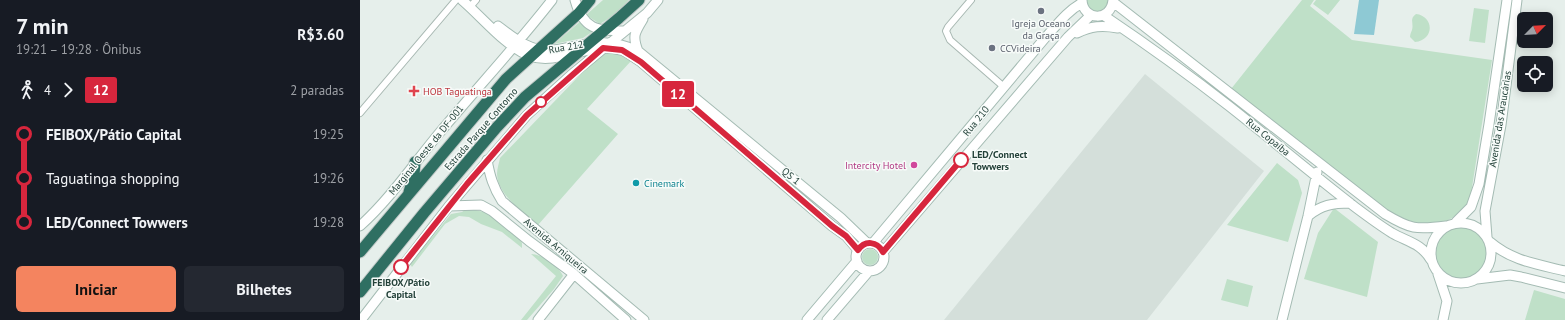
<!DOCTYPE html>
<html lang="pt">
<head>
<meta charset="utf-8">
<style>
	:root { --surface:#171b24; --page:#242831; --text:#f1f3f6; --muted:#9ea1a6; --accent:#f4845f }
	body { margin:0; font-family:"PT Sans",sans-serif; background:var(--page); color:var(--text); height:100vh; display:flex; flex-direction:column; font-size:15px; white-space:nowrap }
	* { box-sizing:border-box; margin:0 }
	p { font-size:13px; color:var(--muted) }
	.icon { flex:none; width:22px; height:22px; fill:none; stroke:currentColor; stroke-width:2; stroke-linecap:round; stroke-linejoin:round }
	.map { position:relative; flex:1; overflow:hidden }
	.details { display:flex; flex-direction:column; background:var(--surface); width:360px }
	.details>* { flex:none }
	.badge { padding:0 8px; border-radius:3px; font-size:14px; line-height:26px }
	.needle { width:26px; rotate:66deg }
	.controls { position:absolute; left:1157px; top:12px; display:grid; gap:8px }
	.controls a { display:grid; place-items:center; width:36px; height:36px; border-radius:6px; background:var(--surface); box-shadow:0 2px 10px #0003; font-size:20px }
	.map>.badge { position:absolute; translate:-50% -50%; box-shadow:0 0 0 2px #fff }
	.legs { display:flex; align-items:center; gap:6px; height:44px; padding:0 16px; font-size:13px }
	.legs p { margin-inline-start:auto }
	.headline { display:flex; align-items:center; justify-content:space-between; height:68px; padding:0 16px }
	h1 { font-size:22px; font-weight:700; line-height:30px }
	.button { display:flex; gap:8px; margin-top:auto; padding:8px 16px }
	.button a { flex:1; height:46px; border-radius:6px; background:var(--accent); color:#111; font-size:16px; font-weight:700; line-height:46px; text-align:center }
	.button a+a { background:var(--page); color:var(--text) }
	ul { padding:0 16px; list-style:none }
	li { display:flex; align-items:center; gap:14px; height:44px; font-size:15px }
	li i { display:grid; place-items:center; width:6px; height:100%; margin:0 5px; background:currentColor }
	li i::after { content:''; width:10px; height:10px; margin:-5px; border:3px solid; border-radius:50%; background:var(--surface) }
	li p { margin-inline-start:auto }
	li:first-child i { background:linear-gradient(#0000 50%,currentColor 0) }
	li:last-child i { background:linear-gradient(currentColor 50%,#0000 0) }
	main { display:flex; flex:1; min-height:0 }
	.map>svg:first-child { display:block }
	.built { fill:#d4dfda }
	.green { fill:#bfe0c8 }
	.water { fill:#8ec9d4 }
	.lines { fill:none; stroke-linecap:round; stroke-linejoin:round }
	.street-casing { stroke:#a8b8b2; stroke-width:8 }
	.secondary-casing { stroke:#a4bbb3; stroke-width:11 }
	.highway-casing { stroke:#c2cac8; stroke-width:13 }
	.street { stroke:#fff; stroke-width:6 }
	.secondary { stroke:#fff; stroke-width:9 }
	.highway { stroke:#2f6f62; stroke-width:11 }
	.line-1-casing { stroke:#fff; stroke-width:9 }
	.line-1 { stroke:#d7263d; stroke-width:6 }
	.worship-dot { fill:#6b7280; stroke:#f7fbf9; stroke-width:1.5 }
	.health-dot { fill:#e0444e; stroke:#f7fbf9; stroke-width:1.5 }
	.stop-1-dot { fill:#fff; stroke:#d7263d; stroke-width:2 }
	.hotel-dot { fill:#d1479c; stroke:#f7fbf9; stroke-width:1.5 }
	.culture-dot { fill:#0f9aa8; stroke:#f7fbf9; stroke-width:1.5 }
	.labels { text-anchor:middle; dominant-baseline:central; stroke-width:3; stroke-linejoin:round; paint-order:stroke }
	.worship-label { font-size:10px; fill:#5b616d; stroke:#f7fbf9 }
	.street-label { font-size:10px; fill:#24423a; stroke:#f7fbf9 }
	.health-label { font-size:10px; fill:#be3a42; stroke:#f7fbf9; text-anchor:start }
	.stop-label { font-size:10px; font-weight:bold; fill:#24423a; stroke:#f7fbf9; text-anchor:start }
	.hotel-label { font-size:10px; fill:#b23c85; stroke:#f7fbf9; text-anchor:end }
	.culture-label { font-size:10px; fill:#0d838f; stroke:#f7fbf9; text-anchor:start }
</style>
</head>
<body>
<main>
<section class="details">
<div class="headline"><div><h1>7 min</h1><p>19:21 – 19:28 · Ônibus</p></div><b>R$3.60</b></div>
<div class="legs"><svg class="icon" aria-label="walk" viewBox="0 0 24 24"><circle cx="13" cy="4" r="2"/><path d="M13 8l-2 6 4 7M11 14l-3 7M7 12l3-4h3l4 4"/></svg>4<svg class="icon" aria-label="forward" viewBox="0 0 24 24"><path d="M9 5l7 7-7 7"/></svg><b class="badge" style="background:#d7263d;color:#fff">12</b><p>2 paradas</p></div>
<ul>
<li><i style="color:#d7263d"></i><b>FEIBOX/Pátio Capital</b><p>19:25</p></li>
<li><i style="color:#d7263d"></i><span>Taguatinga shopping</span><p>19:26</p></li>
<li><i style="color:#d7263d"></i><b>LED/Connect Towwers</b><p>19:28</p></li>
</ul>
<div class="button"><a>Iniciar</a><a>Bilhetes</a></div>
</section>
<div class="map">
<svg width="1205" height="320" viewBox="0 0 1205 320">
	<rect width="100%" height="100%" fill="#e6efeb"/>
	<path class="built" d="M785 74 904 171 787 320H584Z"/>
	<path class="green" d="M243 0H269L257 13 240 24 226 15Z
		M726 0H748C746 17 730 16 726 0Z
		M942 0H954L950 6 992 40 1132 60 1110 200C1086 235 1056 226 1024 210L871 89Z
		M956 0H980L968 15 953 4Z
		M1114 8 1129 10 1125 43 1109 41Z
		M1056 14C1074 16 1075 40 1055 42L1050 37C1050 35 1051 32 1052 30 1054 23 1049 19 1056 14Z
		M222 20 235 30 223 38 194 44Z
		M251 51 271 61 227 109 258 134 178 225C164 212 138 196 137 174 137 169 139 163 140 158L239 55Z
		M917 163 938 180 942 193 928 242 867 225Z
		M108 208 131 214 159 237 162 243V248L142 232 121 224 109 217 99 216 85 224 52 267 50 264 91 214 102 212Z
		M974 208 1018 242 1007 297 944 279 958 233Z
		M1073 253a28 28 0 1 1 56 0a28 28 0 1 1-56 0Z
		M502 257a8 8 0 1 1 16 0a8 8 0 1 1-16 0Z
		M171 254C182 254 199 266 203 276L194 289 167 320H161L196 276Z
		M867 279 893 286 888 307 861 300Z
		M1174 290 1205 299V320H1165Z"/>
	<path class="water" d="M999 0H1019L1014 35 994 34Z"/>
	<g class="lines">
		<g class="street-casing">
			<path id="street" d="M611 0 588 27 586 31 590 40 644 87
				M110 7 116 0
				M0 113 96 0"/>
		</g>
		<g class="secondary-casing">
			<path id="secondary" d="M102 0C122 17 146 47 170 56 199 66 230 41 260 50 268 52 274 58 281 62L472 226 486 236 498 250
				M215 0C223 29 237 31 264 31
				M722 0C723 21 751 22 753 0
				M753 2 1025 214C1050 229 1056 230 1086 226
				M743 15C786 44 828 74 869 106 911 139 952 174 995 207 1007 216 1019 225 1032 233 1048 242 1061 243 1071 260
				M138 26C155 39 172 53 194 50 227 45 245 36 278 51L481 218 507 243
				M717 33C731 26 742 25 758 28
				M278 51C272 36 275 32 283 19
				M127 160C130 176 133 187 142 201L284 320
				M89 206 121 205 132 211 169 241 214 274 266 320
				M948 216C961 205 973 203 990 203
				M1096 222 1111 207 1119 184 1129 124 1147 0
				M1071 253a30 30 0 1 1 60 0a30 30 0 1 1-60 0Z
				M0 226C31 198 55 162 81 131 118 87 157 45 192 0
				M1127 237 1125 211 1141 125 1157 0
				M1130 242C1152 261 1177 264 1205 271
				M513 243 685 38C697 25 707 11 722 3
				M496 257a14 14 0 1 1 28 0a14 14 0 1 1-28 0Z
				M523 252 708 37 731 15
				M1078 274 1087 301 1083 320
				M1117 279 1150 275 1161 277 1205 288
				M1 320 89 206 167 115 211 75 287 13 298 0
				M178 320 214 274
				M447 320 497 261
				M467 320 509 271
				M922 320 948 216 957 172"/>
		</g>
		<g class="highway-casing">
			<path id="highway" d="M49 192 54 175 55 162
				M0 252 146 79 219 13 230 0
				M0 292 64 213 137 127 165 97 259 18 279 0"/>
		</g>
		<use href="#street" class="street"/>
		<use href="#secondary" class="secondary"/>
		<use href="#highway" class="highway"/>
	</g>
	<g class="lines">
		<g class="line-1-casing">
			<path id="line-1" d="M41 267 107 184 167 115 243 48 262 50 281 62 472 226 486 236 498 250C505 240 517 241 523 252L601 160"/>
		</g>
		<use href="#line-1" class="line-1"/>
	</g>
	<g class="worship-dot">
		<circle cx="681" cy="11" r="4"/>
		<circle cx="632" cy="48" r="4"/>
	</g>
	<path class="health-dot" d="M52 85h4v4h4v4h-4v4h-4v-4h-4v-4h4z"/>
	<g class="stop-1-dot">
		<circle cx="181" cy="102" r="5"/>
		<circle cx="601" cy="160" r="7"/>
		<circle cx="41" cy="267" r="7"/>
	</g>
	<circle class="hotel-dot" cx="554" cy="165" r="4"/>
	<circle class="culture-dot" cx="276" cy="183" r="4"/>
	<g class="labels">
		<g class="worship-label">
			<text x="681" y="23">Igreja Oceano<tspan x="681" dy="12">da Graça</tspan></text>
			<text x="640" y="48" text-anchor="start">CCVideira</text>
		</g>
		<g class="street-label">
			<text transform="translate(206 47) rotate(-10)">Rua 212</text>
			<text transform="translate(1140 119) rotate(-81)">Avenida das Araucárias</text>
			<text transform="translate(616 121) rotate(-51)">Rua 210</text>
			<text transform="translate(121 129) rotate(-49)">Estrada Parque Contorno</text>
			<text transform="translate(908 137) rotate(39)">Rua Copaíba</text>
			<text transform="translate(66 150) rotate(-51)">Marginal Oeste da DF-001</text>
			<text transform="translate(431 176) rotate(39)">QS 1</text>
			<text transform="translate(196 246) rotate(40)">Avenida Arniqueira</text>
		</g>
		<g class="health-label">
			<text x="63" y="91">HOB Taguatinga</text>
		</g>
		<g class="stop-label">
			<text x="612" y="154">LED/Connect<tspan x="612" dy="12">Towwers</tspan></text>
			<text x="41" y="282" text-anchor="middle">FEIBOX/Pátio<tspan x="41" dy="12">Capital</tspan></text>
		</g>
		<g class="hotel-label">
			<text x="546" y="165">Intercity Hotel</text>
		</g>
		<g class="culture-label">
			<text x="284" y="183">Cinemark</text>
		</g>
	</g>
</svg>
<div class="controls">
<a><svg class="needle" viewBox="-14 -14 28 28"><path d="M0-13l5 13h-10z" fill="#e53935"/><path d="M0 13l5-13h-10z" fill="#9ea1a6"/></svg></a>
<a><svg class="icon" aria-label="locate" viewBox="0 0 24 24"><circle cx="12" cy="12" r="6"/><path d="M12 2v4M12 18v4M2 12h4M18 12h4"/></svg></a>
</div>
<b class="badge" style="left:318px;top:94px;background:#d7263d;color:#fff">12</b>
</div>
</main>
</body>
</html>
